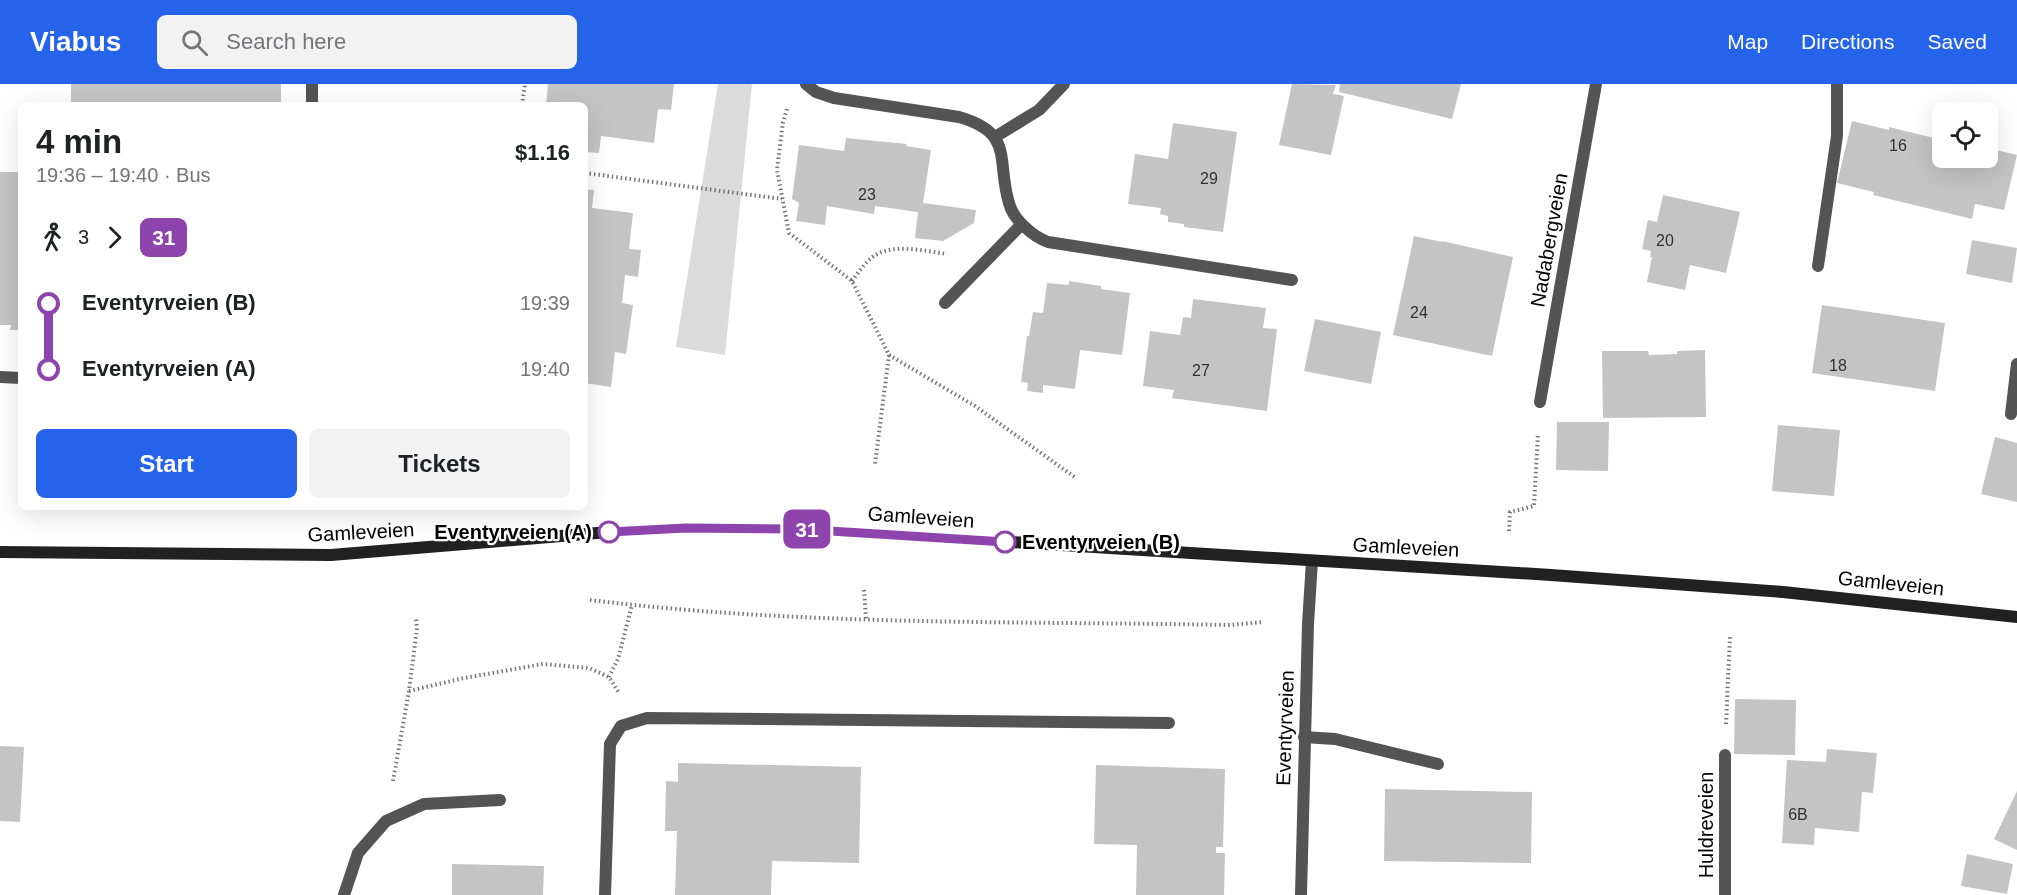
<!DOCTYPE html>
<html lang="en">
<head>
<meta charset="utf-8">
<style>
	:root { --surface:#fff; --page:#f2f2f2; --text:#202124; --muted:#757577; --accent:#2563eb }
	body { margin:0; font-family:Arial,sans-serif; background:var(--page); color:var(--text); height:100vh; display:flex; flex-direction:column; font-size:22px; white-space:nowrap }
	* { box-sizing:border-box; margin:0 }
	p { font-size:20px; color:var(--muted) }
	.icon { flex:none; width:33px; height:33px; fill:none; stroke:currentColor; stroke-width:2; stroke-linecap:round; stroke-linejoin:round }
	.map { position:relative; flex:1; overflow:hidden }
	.details { position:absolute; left:18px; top:18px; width:570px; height:408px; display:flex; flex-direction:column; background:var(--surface); border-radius:9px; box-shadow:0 6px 24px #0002 }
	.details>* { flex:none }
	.badge { padding:0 12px; border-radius:9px; font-size:21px; line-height:39px }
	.fabs { position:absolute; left:1932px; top:18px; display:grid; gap:12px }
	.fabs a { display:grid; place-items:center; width:66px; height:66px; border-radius:9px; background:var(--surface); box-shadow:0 6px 24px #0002; font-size:30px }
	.map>.badge { position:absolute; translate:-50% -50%; box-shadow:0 0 0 3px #fff }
	.legs { display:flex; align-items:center; gap:9px; height:66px; padding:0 18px; font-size:20px }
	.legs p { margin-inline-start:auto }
	.overview { display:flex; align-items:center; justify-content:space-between; height:102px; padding:0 18px }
	h1 { font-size:33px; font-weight:700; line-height:45px }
	.action { display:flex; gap:12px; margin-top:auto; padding:12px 18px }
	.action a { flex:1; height:69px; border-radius:9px; background:var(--accent); color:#fff; font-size:24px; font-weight:700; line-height:69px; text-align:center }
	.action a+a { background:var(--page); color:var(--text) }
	ul { padding:0 18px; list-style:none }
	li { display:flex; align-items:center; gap:21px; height:66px; font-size:22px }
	li i { display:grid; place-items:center; width:9px; height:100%; margin:0 8px; background:currentColor }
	li i::after { content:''; width:15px; height:15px; margin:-8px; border:4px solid; border-radius:50%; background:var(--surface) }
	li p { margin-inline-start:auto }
	li:first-child i { background:linear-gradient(#0000 50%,currentColor 0) }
	li:last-child i { background:linear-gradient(currentColor 50%,#0000 0) }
	header { display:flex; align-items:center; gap:36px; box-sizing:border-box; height:84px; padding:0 30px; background:var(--accent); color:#fff }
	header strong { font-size:28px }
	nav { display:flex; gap:33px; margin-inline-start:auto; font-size:21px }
	.search { width:420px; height:54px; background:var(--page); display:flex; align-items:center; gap:15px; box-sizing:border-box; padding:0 21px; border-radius:9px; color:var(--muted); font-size:22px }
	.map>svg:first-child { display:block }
	.green { fill:#dbdbdb }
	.building { fill:#c4c4c4 }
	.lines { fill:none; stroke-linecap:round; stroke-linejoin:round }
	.path { stroke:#767676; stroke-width:4; stroke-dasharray:1.5 3; stroke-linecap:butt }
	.service { stroke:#545454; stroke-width:12 }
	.minor { stroke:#545454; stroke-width:12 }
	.secondary { stroke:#212121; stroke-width:12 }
	.line-1-casing { stroke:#fff; stroke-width:14 }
	.line-1 { stroke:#8e44ad; stroke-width:9 }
	.stop-1-dot { fill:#fff; stroke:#8e44ad; stroke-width:3 }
	.labels { text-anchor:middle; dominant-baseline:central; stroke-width:4.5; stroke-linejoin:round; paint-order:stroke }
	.number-label { font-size:16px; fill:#313131 }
	.street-label { font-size:20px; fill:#000; stroke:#fff }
	.stop-label { font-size:20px; font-weight:bold; fill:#000; stroke:#fff; text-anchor:end }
</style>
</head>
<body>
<header>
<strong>Viabus</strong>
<div class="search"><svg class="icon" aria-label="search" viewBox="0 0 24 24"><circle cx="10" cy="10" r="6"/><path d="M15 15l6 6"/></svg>Search here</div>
<nav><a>Map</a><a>Directions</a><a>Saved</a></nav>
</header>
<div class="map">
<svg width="2017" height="811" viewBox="0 0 2017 811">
	<rect width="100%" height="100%" fill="#fff"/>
	<path class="green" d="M718 0H752L725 271 676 263Z"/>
	<path class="building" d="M71 0H281V21H71Z
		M548 0H674L671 26 658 25 654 59 601 52 599 69 585 68V21H546Z
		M1292 0 1336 1 1333 10 1344 12 1331 71 1279 61Z
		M1340 0H1461L1452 35 1339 8Z
		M1852 37 1889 46V43L1942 56V74H1988V64L2017 71 2004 126 1975 120 1972 135 1873 111 1874 108 1837 99Z
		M1173 39 1237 48 1223 148 1184 143V140L1168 138V132L1160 130 1161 124 1128 120 1135 70 1168 75Z
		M846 54 907 60 906 62 931 66 923 119 976 126 974 139 943 157 915 154 918 128 875 122 874 130 827 122 825 141 796 137 799 119 792 115 799 61 844 67Z
		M0 88H21V246H10L11 241H0Z
		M585 105 594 106 592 124 633 129 629 165 641 166 638 193 625 191 622 219 633 221 626 270 615 268 611 303 585 299Z
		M1663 111 1740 128 1726 189 1690 181 1685 206 1647 198 1652 173H1650L1651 167 1642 165 1648 136 1657 138Z
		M1414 152 1442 158V157L1513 173 1492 272 1393 251Z
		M1972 156 2017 164 2012 199 1966 190Z
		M1069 197 1101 202V205L1130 209 1122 271 1080 266 1075 305 1043 301V309L1027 307 1028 299 1021 298 1027 252H1029L1033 228 1043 229 1047 199 1069 201Z
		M1193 215 1266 224 1263 244 1277 245 1267 327 1172 314 1174 306 1143 302 1150 247 1180 251 1183 233 1191 234Z
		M1822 221 1945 239 1935 307 1812 289Z
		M1315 235 1381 248 1371 300 1304 287Z
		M1705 266 1706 333 1603 334 1602 267H1648L1649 271 1677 270V267Z
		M1557 338H1609L1608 387 1556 386Z
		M1778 341 1840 346 1834 412 1772 407Z
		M1995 353 2017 359V418L1981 410Z
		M1735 615 1796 616 1795 671 1734 670Z
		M0 662 24 663 20 738 0 737Z
		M1827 665 1877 669 1873 709 1862 708 1859 748 1815 744 1814 761 1782 759 1787 676 1826 678Z
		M678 679 861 683 859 779 772 777 771 811H675L677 747H665L666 697 678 698Z
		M1096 681 1225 685 1223 763H1216V769H1225L1224 811H1136L1137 761 1094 760Z
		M1385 705 1532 708 1531 779 1384 777Z
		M2017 707V766L1994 755Z
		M1967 770 2013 780 2007 810 1961 802Z
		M452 780 544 782 543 811H452Z"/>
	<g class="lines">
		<path class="path" d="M522 21 525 0
			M787 25 783 38 777 86 789 149 852 197 889 271 875 380
			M585 89 782 115
			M852 197C858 189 864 180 871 174 892 158 923 167 947 170
			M889 271 975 322 1076 394
			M1509 447 1510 428 1534 422 1538 349
			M864 506 866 535
			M590 516C802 542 1018 537 1231 541L1263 538
			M609 593 618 575 632 521
			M409 607 464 594 543 580 589 584 609 593 619 609
			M1726 640 1730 553
			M393 697 409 607 417 544 416 534"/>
		<path class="service" d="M806 0 816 8 834 14 959 33C1015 49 996 76 1009 119 1013 135 1032 152 1048 158L1292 196
			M312 21V0
			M995 53 1039 26 1064 0
			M1818 182 1837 52V0
			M945 219 1022 140
			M0 293 21 294
			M2011 330 2017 280
			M1304 653 1335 655 1438 680
			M344 811 358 769 386 737 424 720 500 716
			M605 811 610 660 621 642 647 634 1169 639"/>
		<path class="minor" d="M1540 318 1596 0
			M1301 811 1308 540 1312 477
			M1725 811V671"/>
		<path class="secondary" d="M0 468 331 471 609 448 686 444 798 445 1551 491 1783 508 2017 533"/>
	</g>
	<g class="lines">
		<g class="line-1-casing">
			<path id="line-1" d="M609 448 686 444 798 445 1005 458"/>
		</g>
		<use href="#line-1" class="line-1"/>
	</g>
	<g class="stop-1-dot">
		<circle cx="609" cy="448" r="10"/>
		<circle cx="1005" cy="458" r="10"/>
	</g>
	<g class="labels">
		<g class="number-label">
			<text x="1898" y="61">16</text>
			<text x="1209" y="94">29</text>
			<text x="867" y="110">23</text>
			<text x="1665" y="156">20</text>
			<text x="1419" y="228">24</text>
			<text x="1838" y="281">18</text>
			<text x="1201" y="286">27</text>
			<text x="1798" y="730">6B</text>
		</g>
		<g class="street-label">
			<text transform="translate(1549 156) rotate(-80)">Nadabergveien</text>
			<text transform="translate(921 433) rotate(4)">Gamleveien</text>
			<text transform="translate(361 448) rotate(-3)">Gamleveien</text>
			<text transform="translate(1406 463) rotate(3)">Gamleveien</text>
			<text transform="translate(1891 499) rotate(6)">Gamleveien</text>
			<text transform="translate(1285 644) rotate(-88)">Eventyrveien</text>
			<text transform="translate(1706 741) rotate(-90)">Huldreveien</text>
		</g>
		<g class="stop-label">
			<text x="592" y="448">Eventyrveien (A)</text>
			<text x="1022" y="458" text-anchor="start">Eventyrveien (B)</text>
		</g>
	</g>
</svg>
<div class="fabs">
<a><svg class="icon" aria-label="locate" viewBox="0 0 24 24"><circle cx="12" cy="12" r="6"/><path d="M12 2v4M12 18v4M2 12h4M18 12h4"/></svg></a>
</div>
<b class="badge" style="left:807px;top:445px;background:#8e44ad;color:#fff">31</b>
<section class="details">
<div class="overview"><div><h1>4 min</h1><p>19:36 – 19:40 · Bus</p></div><b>$1.16</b></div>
<div class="legs"><svg class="icon" aria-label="walk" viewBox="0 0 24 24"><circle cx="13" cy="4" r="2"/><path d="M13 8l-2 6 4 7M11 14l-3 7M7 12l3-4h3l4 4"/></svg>3<svg class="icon" aria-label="forward" viewBox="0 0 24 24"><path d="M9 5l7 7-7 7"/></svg><b class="badge" style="background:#8e44ad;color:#fff">31</b></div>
<ul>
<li><i style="color:#8e44ad"></i><b>Eventyrveien (B)</b><p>19:39</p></li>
<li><i style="color:#8e44ad"></i><b>Eventyrveien (A)</b><p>19:40</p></li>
</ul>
<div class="action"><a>Start</a><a>Tickets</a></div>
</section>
</div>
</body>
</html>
